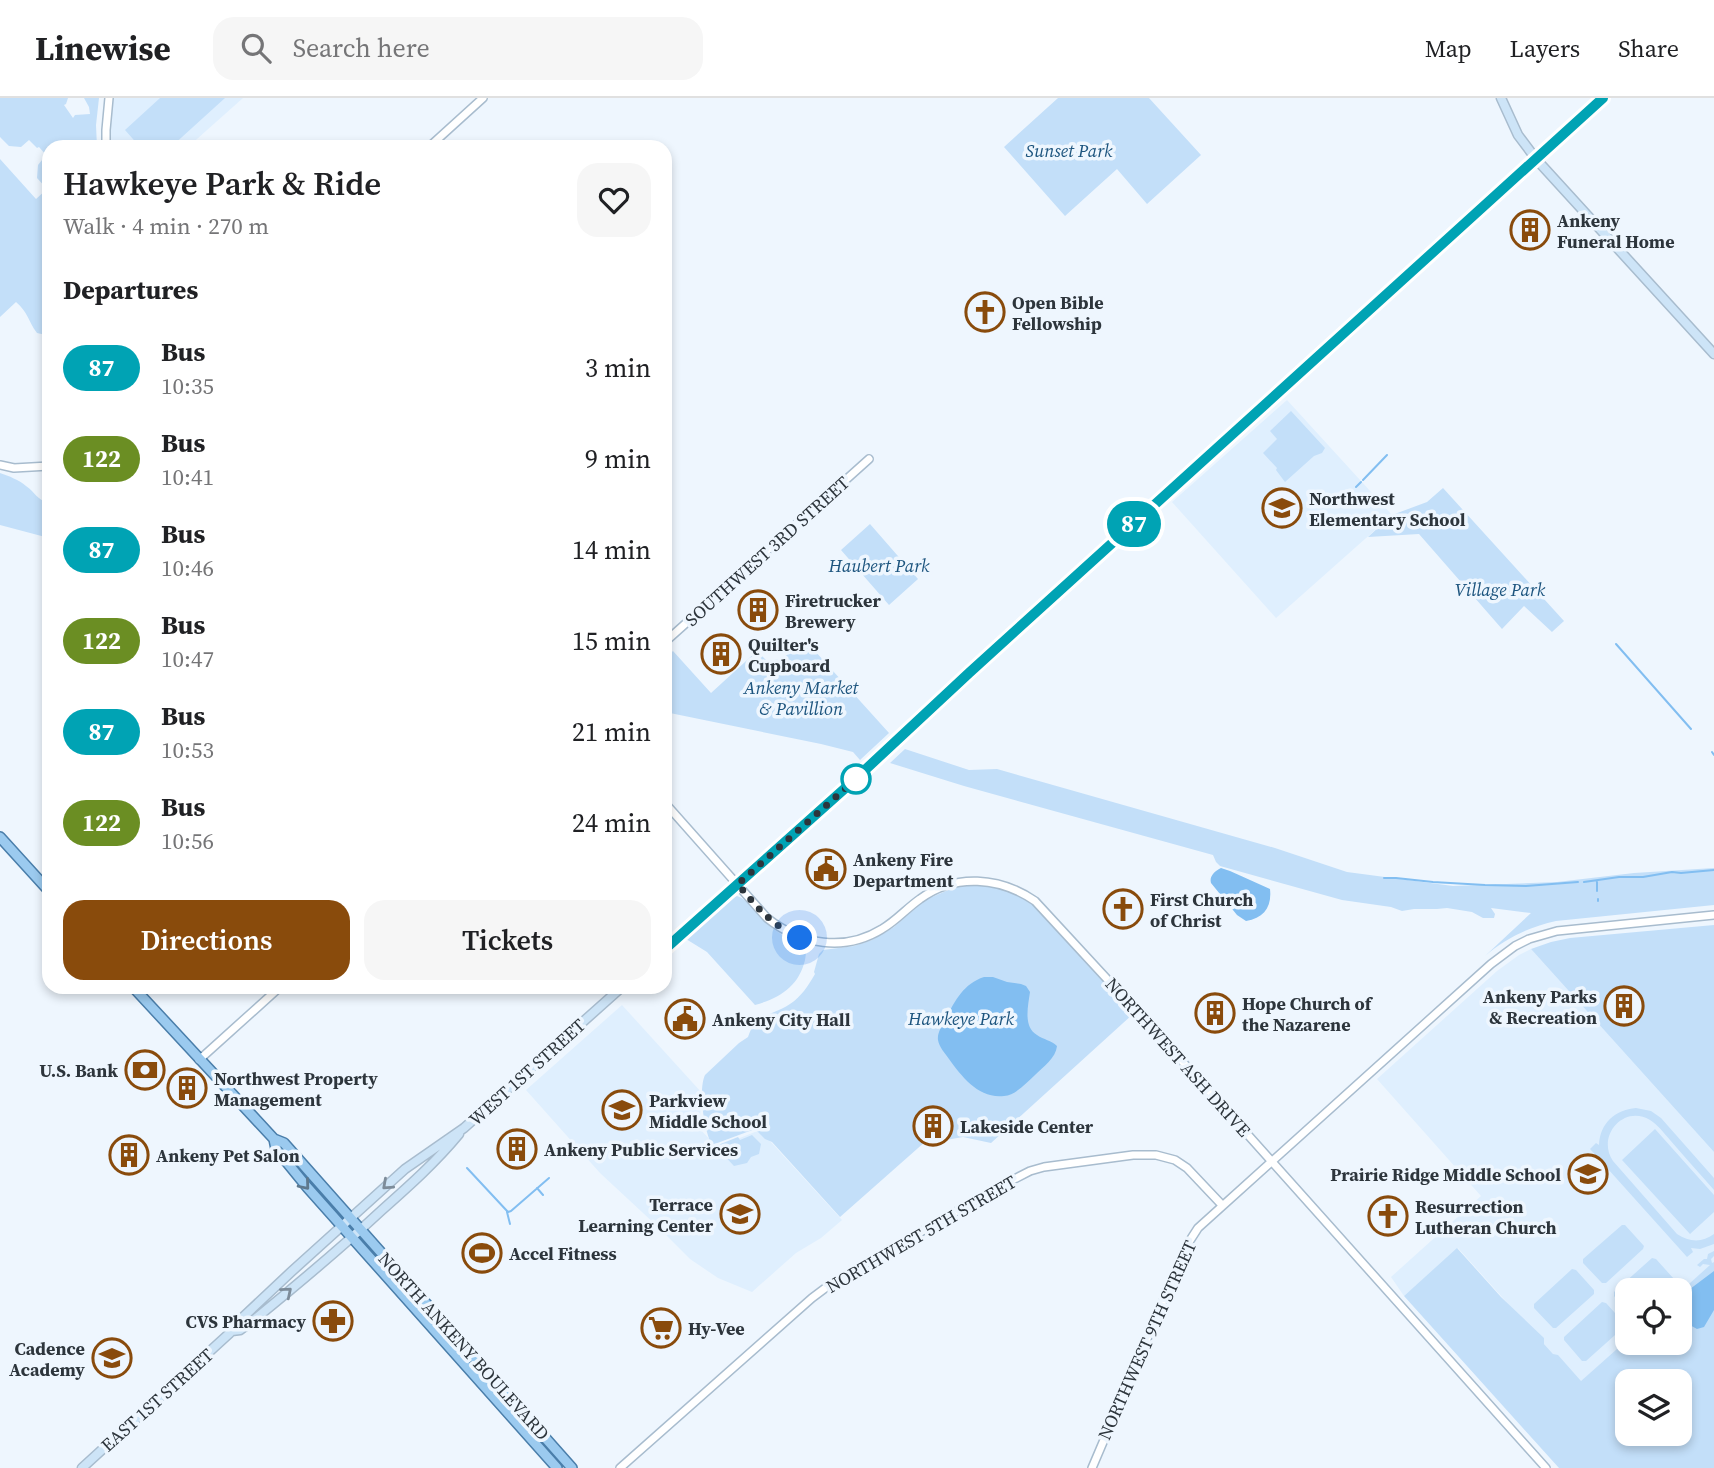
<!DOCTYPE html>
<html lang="en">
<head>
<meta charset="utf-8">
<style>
	:root { --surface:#fff; --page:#f6f6f6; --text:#202124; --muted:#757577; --line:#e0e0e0; --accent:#894b0c }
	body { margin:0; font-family:"Source Serif 4",serif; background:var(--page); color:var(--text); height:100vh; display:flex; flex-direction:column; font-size:26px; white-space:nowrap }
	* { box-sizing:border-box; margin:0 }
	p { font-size:23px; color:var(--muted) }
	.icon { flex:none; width:38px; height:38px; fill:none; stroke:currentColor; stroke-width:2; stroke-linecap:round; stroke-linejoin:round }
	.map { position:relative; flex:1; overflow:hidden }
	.side { position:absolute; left:42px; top:42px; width:630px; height:854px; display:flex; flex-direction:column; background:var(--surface); border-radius:21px; box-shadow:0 4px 10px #0003 }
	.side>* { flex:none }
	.badge { padding:0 14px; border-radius:23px; font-size:24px; line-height:46px }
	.controls { position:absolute; left:1615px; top:1180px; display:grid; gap:14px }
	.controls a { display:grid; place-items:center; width:77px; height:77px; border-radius:14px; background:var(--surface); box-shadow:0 4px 10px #0003; font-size:35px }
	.you { position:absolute; width:35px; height:35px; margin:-18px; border:5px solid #fff; border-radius:50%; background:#1a73e8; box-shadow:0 0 0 10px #1a73e833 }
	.map>.badge { position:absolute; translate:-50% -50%; box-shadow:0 0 0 4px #fff }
	h2 { padding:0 21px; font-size:26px; line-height:63px }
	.round { display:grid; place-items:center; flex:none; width:74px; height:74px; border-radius:21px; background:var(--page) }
	.overview { display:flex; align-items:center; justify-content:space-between; height:119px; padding:0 21px }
	h1 { font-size:33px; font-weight:600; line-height:52px }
	.primary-button { display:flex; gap:14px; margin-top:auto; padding:14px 21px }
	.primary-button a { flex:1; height:80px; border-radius:21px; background:var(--accent); color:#fff; font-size:28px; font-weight:600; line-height:80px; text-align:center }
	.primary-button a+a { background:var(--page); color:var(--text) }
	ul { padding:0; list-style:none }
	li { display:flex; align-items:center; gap:21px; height:91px; padding:0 21px }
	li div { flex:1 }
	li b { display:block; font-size:26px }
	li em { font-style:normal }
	li .badge { min-width:77px; font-weight:700; text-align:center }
	header { display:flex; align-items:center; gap:42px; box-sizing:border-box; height:98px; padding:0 35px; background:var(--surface); border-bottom:2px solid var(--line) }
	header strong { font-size:33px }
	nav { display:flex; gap:38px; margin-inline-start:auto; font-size:24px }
	.search { width:490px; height:63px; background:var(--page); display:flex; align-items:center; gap:18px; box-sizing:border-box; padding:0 24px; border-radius:21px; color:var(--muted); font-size:26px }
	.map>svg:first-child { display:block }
	.built { fill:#dfeffe }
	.green { fill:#c3dff9; fill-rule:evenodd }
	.water { fill:#82bef1 }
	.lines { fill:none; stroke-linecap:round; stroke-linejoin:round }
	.stream { stroke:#82bef1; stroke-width:2 }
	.tertiary-casing { stroke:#a8bcce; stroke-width:10 }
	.secondary-casing { stroke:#a8bcce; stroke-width:11 }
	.primary-casing { stroke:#4a7eaa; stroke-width:12 }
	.tertiary { stroke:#fff; stroke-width:7 }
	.secondary { stroke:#cde4f7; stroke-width:8 }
	.primary { stroke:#9bcaef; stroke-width:9 }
	.oneway { stroke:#5e788d }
	.oneway2 { stroke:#7d8c9a }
	.line-casing { stroke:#fff; stroke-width:16 }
	.line { stroke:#00a3b4; stroke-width:10 }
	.walk { stroke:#2d353c; stroke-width:7; stroke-dasharray:0 12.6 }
	.stop-dot { fill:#fff; stroke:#00a3b4; stroke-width:3.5 }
	.labels { text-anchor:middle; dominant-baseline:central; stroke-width:7; stroke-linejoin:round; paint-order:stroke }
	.park-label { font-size:18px; font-style:italic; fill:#1c547e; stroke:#eef6fe }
	.poi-label { font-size:18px; font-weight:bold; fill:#2d353c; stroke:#eef6fe; text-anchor:start }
	.street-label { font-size:18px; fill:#2d353c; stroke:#eef6fe }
</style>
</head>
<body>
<header>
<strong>Linewise</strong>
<div class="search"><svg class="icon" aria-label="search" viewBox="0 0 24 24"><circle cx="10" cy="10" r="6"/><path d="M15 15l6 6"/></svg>Search here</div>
<nav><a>Map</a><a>Layers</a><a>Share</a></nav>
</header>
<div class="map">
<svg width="1714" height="1370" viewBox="0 0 1714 1370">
	<rect width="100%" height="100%" fill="#eef6fe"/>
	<path class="built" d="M109 0H243L188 49H106Z
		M1287 302 1392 417 1276 520 1172 404Z
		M1531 851 1714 1054V1164L1680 1194V1192H1628L1627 1242 1579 1285 1458 1150 1404 1198 1391 1179 1481 1098 1377 981 1497 873 1519 857Z
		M622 907 702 995 699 1030 717 1049 760 1032 842 1122 821 1140 796 1155 752 1194 718 1180 690 1161 657 1128 600 1075 526 992Z"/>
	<path class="green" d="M0 0H68L66 6 64 7 73 20 75 17 90 16 89 9 84 0H99L96 27 97 49H49V236L46 237 37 235C28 223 28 214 16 204L0 219V61L36 101 47 91 37 80 38 67 46 57 39 49 37 50 29 42 21 49 9 48 0 39Z
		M160 0H225L171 49H140L125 32Z
		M1058 0H1149L1201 57 1147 106 1117 71 1065 118 1004 49Z
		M1291 313 1325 350 1322 355 1314 358 1285 384 1276 372 1277 370 1263 355 1277 341 1270 333Z
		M0 375C9 378 19 382 26 388 36 395 36 401 49 405V440L0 427Z
		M1443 390 1564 523 1553 533 1552 534 1524 508 1502 531 1419 436 1368 439 1392 417 1427 404Z
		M870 426 918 481 889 507 841 452Z
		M805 542 889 635 860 662 853 654 821 646 665 614V560L673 553 711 595 757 553 767 563 782 561Z
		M905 651 969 672 997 671 1275 750 1347 774 1453 788 1557 784 1634 775 1714 770V807L1556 823C1529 829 1506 840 1485 858L1531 815 1491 810 1495 816 1494 820H1483L1472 814 1447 810 1437 811H1414L1402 813 1391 809 1342 802 1220 768 1216 764 1213 757 964 688 890 665Z
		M968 787C1000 787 1020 794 1044 816L1133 916 991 1045 963 1039 929 1045 926 1043 840 1119 772 1044 765 1041 755 1031 712 1047C704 1033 698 992 705 977L739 945 748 939C756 914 771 919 790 906 801 899 808 888 815 876L814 874 819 856 823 852 854 848 872 842 894 829 925 802 953 790Z
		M737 798C749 802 756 816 765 824 772 830 780 836 788 840 792 842 799 843 803 846 807 850 806 856 805 862 799 888 780 900 755 907L707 854 686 841 732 800Z
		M1714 827V1054L1531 851 1551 844 1570 840Z
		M1636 1010 1651 1013 1661 1020 1714 1080V1092C1699 1075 1684 1058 1670 1042 1664 1035 1658 1027 1650 1022 1624 1006 1596 1038 1613 1063L1677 1136C1689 1144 1702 1145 1714 1136V1146L1700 1151 1691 1150 1693 1154 1687 1159 1590 1051 1596 1045 1599 1047C1600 1025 1615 1012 1636 1010Z
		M1655 1031 1714 1097V1114L1690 1136 1622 1062Z
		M752 1037 761 1046 759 1056 751 1059 747 1065 734 1068 719 1052 718 1047 738 1039 740 1042Z
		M1622 1127H1625L1644 1148 1643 1151 1606 1185H1602L1583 1165V1161Z
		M1457 1150 1501 1199 1544 1240V1246L1553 1256 1558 1257 1581 1283 1627 1242 1628 1244H1680V1194L1710 1167 1703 1166 1700 1169 1697 1167 1704 1161H1707L1708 1156 1714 1153V1158L1711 1161 1712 1165 1714 1164V1370H1559L1404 1198ZM1628 1283H1680V1335H1628Z
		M1652 1160 1656 1161 1674 1181V1185L1666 1192H1628L1627 1214 1614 1198V1194Z
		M1572 1171 1576 1172 1594 1192V1196L1556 1230H1553L1534 1210V1206Z
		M1602 1204 1606 1205 1624 1225V1229L1586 1263H1582L1564 1242V1239Z"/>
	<path class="water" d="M1221 770 1230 773 1270 791C1272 809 1264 820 1246 823L1237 817 1211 785C1209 778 1215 773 1221 770Z
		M984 879H993L1007 884 1021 886 1026 888 1030 894C1028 908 1023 929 1037 937 1044 942 1051 942 1057 948 1056 960 1043 969 1035 977 1026 985 1016 997 1004 998 979 1001 962 979 949 961 945 955 939 949 938 942 937 935 942 928 945 922 955 903 963 886 984 879Z
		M1714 1173V1212L1704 1229 1697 1231 1688 1226 1685 1221 1680 1195 1682 1197Z"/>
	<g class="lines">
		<path class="stream" d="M1363 382 1387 357
			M1356 389 1361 384
			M1616 546 1691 631
			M1712 654 1714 657
			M1384 780H1396L1433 784 1485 787 1526 788 1578 784
			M1584 784 1619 779H1643L1672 774 1681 775 1714 772
			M1597 784V793
			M1598 801V803
			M467 1070 508 1114 511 1113 549 1080
			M537 1090 543 1097
			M507 1114 510 1126"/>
		<g class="tertiary-casing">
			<path id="tertiary" d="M106 49V32L109 0
				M429 49 483 0
				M0 367 14 370 49 368
				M665 544 869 361
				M665 705 767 820C801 847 845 854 882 831 896 823 907 810 920 801 955 775 1000 779 1035 803L1155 933 1546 1370
				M199 962 280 889
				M620 1370 812 1200 832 1185 997 1090 1030 1073 1044 1069 1133 1057H1156L1175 1062 1187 1070 1222 1107
				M1092 1370 1181 1161 1189 1144 1198 1130 1491 866 1515 848 1529 841 1557 833 1714 817"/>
		</g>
		<g class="secondary-casing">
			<path id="secondary" d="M1501 0 1518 37 1536 61 1714 256
				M665 851 837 698 1019 529 1603 0
				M232 1233 240 1232 255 1221C298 1186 341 1150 382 1112 409 1088 436 1064 459 1036
				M82 1370 232 1233 235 1227 241 1221 291 1174 405 1071 464 1030 622 889"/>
		</g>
		<g class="primary-casing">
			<path id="primary" d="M0 739 49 793
				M133 889 274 1041 284 1045 572 1370
				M274 1041 276 1051 307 1089 557 1370"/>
		</g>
		<use href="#tertiary" class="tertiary"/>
		<use href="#secondary" class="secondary"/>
		<use href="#primary" class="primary"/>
	</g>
	<defs><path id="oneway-chevron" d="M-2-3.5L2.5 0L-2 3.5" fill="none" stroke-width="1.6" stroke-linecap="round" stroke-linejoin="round" transform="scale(1.75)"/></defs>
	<use class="oneway" href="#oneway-chevron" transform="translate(305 1087) rotate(50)"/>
	<g class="oneway2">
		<use href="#oneway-chevron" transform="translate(387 1087) rotate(138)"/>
		<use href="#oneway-chevron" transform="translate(287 1194) rotate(-40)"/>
	</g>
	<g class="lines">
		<g class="line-casing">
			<path id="line" d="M665 851 851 685 969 575 1603 0"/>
		</g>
		<use href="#line" class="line"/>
		<path class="walk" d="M800 840C773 828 756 809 738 786L856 681"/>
	</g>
	<defs>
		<g id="building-ring" transform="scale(2.0125)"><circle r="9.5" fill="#eef6fe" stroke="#894b0c" stroke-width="1.5"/><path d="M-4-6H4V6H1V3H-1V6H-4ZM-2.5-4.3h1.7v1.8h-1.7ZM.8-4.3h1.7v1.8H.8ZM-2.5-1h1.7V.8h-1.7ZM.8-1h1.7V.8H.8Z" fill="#894b0c"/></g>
		<g id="church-ring" transform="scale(2.0125)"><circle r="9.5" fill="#eef6fe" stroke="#894b0c" stroke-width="1.5"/><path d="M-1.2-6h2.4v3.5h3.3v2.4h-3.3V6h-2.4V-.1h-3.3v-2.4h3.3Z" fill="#894b0c"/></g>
		<g id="school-ring" transform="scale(2.0125)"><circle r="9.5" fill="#eef6fe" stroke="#894b0c" stroke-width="1.5"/><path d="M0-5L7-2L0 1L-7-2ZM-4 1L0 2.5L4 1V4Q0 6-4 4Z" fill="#894b0c"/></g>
		<g id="civic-ring" transform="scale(2.0125)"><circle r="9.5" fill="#eef6fe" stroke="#894b0c" stroke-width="1.5"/><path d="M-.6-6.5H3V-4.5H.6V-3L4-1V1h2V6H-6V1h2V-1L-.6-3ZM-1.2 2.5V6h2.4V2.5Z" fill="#894b0c"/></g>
		<g id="bank-ring" transform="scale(2.0125)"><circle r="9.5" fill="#eef6fe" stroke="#894b0c" stroke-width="1.5"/><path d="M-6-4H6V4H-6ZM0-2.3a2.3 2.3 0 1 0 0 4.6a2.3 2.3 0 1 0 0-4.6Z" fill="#894b0c"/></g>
		<g id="stadium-ring" transform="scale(2.0125)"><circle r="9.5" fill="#eef6fe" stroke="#894b0c" stroke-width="1.5"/><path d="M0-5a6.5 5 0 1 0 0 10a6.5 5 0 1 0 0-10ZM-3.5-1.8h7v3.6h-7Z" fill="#894b0c"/></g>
		<g id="pharmacy-ring" transform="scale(2.0125)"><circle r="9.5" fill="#eef6fe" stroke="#894b0c" stroke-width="1.5"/><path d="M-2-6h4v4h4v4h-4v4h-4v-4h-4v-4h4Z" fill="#894b0c"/></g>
		<g id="supermarket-ring" transform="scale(2.0125)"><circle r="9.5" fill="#eef6fe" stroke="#894b0c" stroke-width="1.5"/><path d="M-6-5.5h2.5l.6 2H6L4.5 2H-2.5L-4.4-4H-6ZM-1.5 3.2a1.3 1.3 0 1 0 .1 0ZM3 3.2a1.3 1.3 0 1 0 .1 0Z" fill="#894b0c"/></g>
	</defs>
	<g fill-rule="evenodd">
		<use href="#building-ring" x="1530" y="132"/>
		<use href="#church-ring" x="985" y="214"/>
		<use href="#school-ring" x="1282" y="410"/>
		<use href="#building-ring" x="758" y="512"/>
		<use href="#building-ring" x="721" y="556"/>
		<use href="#civic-ring" x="826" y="771"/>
		<use href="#church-ring" x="1123" y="811"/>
		<use href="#building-ring" x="1624" y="908"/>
		<use href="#building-ring" x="1215" y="915"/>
		<use href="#civic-ring" x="685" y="921"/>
		<use href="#bank-ring" x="145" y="972"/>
		<use href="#building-ring" x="187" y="990"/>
		<use href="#school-ring" x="622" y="1012"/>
		<use href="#building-ring" x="933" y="1028"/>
		<use href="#building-ring" x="517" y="1051"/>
		<use href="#building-ring" x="129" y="1057"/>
		<use href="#school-ring" x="1588" y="1076"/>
		<use href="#school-ring" x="740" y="1116"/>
		<use href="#church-ring" x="1388" y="1118"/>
		<use href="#stadium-ring" x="482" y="1155"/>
		<use href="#pharmacy-ring" x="333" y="1223"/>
		<use href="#supermarket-ring" x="661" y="1230"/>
		<use href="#school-ring" x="112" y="1260"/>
	</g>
	<circle class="stop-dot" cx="856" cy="681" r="14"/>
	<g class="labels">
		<g class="park-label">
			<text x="1069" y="52">Sunset Park</text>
			<text x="879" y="467">Haubert Park</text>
			<text x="1500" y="491">Village Park</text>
			<text x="801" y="589">Ankeny Market<tspan x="801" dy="21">&amp; Pavillion</tspan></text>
			<text x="961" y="920">Hawkeye Park</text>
		</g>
		<g class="poi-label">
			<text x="1557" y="122">Ankeny<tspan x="1557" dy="21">Funeral Home</tspan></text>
			<text x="1012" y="204">Open Bible<tspan x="1012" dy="21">Fellowship</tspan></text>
			<text x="1309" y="400">Northwest<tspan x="1309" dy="21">Elementary School</tspan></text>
			<text x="785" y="502">Firetrucker<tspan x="785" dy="21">Brewery</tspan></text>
			<text x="748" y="546">Quilter's<tspan x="748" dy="21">Cupboard</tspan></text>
			<text x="853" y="761">Ankeny Fire<tspan x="853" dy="21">Department</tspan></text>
			<text x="1150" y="801">First Church<tspan x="1150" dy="21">of Christ</tspan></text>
			<text x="1597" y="898" text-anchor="end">Ankeny Parks<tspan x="1597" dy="21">&amp; Recreation</tspan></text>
			<text x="1242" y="905">Hope Church of<tspan x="1242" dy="21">the Nazarene</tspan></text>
			<text x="712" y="921">Ankeny City Hall</text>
			<text x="118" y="972" text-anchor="end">U.S. Bank</text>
			<text x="214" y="980">Northwest Property<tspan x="214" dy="21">Management</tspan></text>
			<text x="649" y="1002">Parkview<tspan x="649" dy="21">Middle School</tspan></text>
			<text x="960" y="1028">Lakeside Center</text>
			<text x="544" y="1051">Ankeny Public Services</text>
			<text x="156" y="1057">Ankeny Pet Salon</text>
			<text x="1561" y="1076" text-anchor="end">Prairie Ridge Middle School</text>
			<text x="713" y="1106" text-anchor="end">Terrace<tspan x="713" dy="21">Learning Center</tspan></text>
			<text x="1415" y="1108">Resurrection<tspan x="1415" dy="21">Lutheran Church</tspan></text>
			<text x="509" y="1155">Accel Fitness</text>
			<text x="306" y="1223" text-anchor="end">CVS Pharmacy</text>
			<text x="688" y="1230">Hy-Vee</text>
			<text x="85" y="1250" text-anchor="end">Cadence<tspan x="85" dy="21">Academy</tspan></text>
		</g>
		<g class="street-label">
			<text transform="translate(767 453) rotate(-42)">SOUTHWEST 3RD STREET</text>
			<text transform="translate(1178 959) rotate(48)">NORTHWEST ASH DRIVE</text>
			<text transform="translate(527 974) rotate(-42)">WEST 1ST STREET</text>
			<text transform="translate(921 1136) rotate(-30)">NORTHWEST 5TH STREET</text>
			<text transform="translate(1147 1242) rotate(-66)">NORTHWEST 9TH STREET</text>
			<text transform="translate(464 1248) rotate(48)">NORTH ANKENY BOULEVARD</text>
			<text transform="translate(157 1302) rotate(-42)">EAST 1ST STREET</text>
		</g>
	</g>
</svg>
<div class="controls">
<a><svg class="icon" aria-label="locate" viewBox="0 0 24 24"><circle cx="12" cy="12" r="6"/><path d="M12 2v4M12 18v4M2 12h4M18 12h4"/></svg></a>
<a><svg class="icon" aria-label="layers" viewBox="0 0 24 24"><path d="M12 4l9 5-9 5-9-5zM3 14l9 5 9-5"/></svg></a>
</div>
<div class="you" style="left:800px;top:840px"></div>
<b class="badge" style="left:1134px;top:426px;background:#00a3b4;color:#fff">87</b>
<section class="side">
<div class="overview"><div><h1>Hawkeye Park &amp; Ride</h1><p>Walk · 4 min · 270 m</p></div><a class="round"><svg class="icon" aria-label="heart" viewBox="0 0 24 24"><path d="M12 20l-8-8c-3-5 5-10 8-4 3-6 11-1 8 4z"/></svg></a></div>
<h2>Departures</h2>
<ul>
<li><span class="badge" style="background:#00a3b4;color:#fff">87</span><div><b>Bus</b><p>10:35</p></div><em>3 min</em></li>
<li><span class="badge" style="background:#6b8e23;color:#fff">122</span><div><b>Bus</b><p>10:41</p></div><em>9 min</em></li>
<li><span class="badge" style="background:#00a3b4;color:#fff">87</span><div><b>Bus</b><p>10:46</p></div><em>14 min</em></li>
<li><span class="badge" style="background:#6b8e23;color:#fff">122</span><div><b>Bus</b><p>10:47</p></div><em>15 min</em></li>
<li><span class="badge" style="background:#00a3b4;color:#fff">87</span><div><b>Bus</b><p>10:53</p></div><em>21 min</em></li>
<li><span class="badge" style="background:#6b8e23;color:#fff">122</span><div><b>Bus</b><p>10:56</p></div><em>24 min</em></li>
</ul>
<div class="primary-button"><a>Directions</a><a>Tickets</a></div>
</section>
</div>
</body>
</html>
